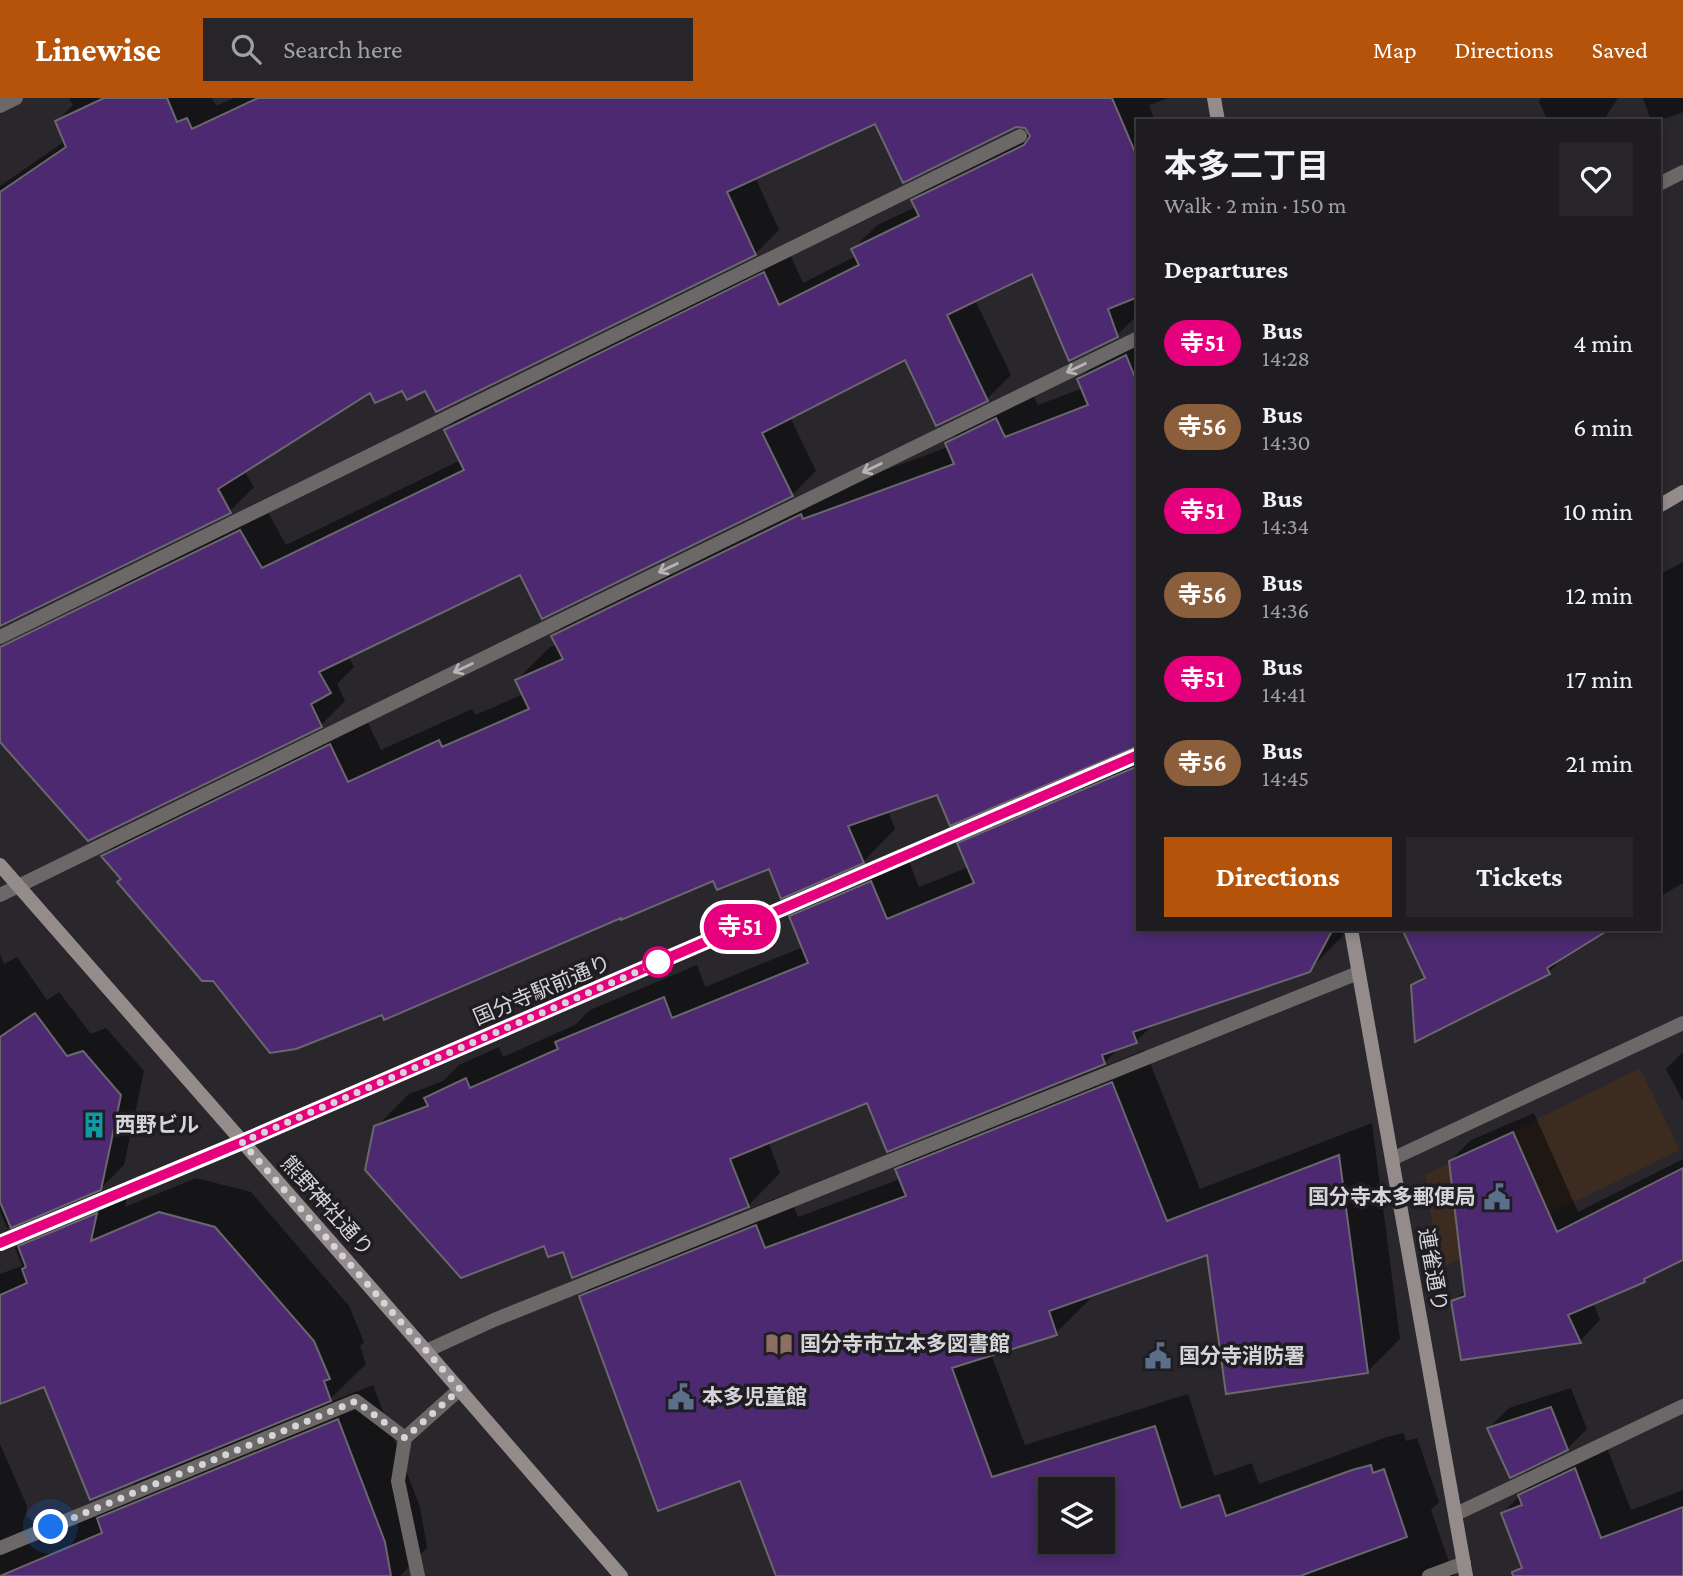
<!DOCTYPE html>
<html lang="en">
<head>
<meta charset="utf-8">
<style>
	:root { --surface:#1f1c21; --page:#27252a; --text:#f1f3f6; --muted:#a1a1a5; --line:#3c3a3f; --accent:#b45309 }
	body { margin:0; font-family:"Crimson Pro","Noto Sans JP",serif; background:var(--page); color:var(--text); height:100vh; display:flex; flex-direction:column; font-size:26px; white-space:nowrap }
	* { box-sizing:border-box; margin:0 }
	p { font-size:23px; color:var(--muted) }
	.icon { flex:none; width:38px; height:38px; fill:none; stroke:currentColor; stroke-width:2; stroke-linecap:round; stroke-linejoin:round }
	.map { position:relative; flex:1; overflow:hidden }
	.drawer { position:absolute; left:1136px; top:21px; width:525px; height:812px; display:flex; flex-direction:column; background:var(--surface); border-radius:0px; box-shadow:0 4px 10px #0003,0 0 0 2px var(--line) }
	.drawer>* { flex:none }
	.badge { padding:0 14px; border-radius:23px; font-size:24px; line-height:46px }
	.controls { position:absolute; left:1038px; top:1379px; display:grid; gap:14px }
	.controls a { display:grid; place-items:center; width:77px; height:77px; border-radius:0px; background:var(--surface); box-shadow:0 4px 10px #0003,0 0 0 2px var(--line); font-size:35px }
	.you { position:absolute; width:35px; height:35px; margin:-18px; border:5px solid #fff; border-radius:50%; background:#1a73e8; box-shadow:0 0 0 10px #1a73e833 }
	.map>.badge { position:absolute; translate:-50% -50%; box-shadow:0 0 0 4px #fff }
	h2 { padding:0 28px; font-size:26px; line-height:63px }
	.round { display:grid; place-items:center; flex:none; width:74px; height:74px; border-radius:0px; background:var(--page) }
	.headline { display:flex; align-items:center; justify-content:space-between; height:119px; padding:0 28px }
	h1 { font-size:33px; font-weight:700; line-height:52px }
	.primary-button { display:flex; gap:14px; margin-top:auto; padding:14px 28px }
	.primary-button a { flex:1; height:80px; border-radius:0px; background:var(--accent); color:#fff; font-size:28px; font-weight:700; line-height:80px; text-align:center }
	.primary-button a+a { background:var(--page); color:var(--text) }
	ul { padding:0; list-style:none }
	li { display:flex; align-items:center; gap:21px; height:84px; padding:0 28px }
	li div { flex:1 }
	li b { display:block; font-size:26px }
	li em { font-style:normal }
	li .badge { min-width:77px; font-weight:700; text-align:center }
	header { display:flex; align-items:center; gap:42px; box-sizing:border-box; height:98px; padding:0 35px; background:var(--accent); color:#fff }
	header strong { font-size:33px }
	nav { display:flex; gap:38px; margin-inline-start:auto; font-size:24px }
	.search { width:490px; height:63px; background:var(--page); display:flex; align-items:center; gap:18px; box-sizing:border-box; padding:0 24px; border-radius:0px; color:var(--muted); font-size:26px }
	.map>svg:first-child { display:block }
	.commercial { fill:#3b2b20 }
	.shadow { fill:#0007; fill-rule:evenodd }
	.building { fill:#4c2970; stroke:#6a676e; stroke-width:2; fill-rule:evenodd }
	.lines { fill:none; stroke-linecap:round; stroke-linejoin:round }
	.lane { stroke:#6c6867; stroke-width:14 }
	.street { stroke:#6c6867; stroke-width:14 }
	.secondary { stroke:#938c8b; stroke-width:14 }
	.oneway { stroke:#b6b4b6 }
	.line-casing { stroke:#fff; stroke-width:16 }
	.line { stroke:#e6007e; stroke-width:10 }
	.walk { stroke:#d5d4d8; stroke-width:7; stroke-dasharray:0 12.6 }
	.stop-dot { fill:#fff; stroke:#e6007e; stroke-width:3.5 }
	.labels { text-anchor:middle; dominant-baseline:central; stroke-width:7; stroke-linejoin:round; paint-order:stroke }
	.street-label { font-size:21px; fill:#d5d4d8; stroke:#1f1d22 }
	.poi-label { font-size:21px; font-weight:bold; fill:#d5d4d8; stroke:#1f1d22; text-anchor:start }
</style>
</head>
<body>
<header>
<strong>Linewise</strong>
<div class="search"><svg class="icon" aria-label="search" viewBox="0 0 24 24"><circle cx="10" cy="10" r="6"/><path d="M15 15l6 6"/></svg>Search here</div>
<nav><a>Map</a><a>Directions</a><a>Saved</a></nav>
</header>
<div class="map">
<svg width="1683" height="1478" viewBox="0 0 1683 1478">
	<rect width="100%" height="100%" fill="#29262c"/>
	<path class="commercial" d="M1640 970 1680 1052 1439 1171 1425 1077Z"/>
	<path class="shadow" d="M69 0H212L216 8 234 0H1168L1149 7 1155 23H1138V197L1135 198 1138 217 1117 237 1033 174 975 202 1011 277 987 301 906 260 790 319 816 373 792 397 520 474 348 558 354 569 337 586 345 603 321 627 0 641V591L129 476 265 409 286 447 461 362 446 332 470 308 788 152 803 185 856 158 853 151 877 127 916 109 913 103 937 79 1031 33 1022 27 876 24 755 79 779 132 755 156 426 291 371 293 244 373 254 389 230 413 0 510V88L65 43 57 23 73 7ZM215 383 228 407H224L212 385Z
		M1541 0H1618L1603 23H1548L1539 4Z
		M1643 0H1683V14L1667 20H1650Z
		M1138 236V646L938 695 888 713 895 731 863 764 770 769 714 781 383 915 214 881 104 758 136 726 363 615 381 652 472 611 475 617 524 596 517 582 550 549 557 546 553 538 586 506 836 390 948 349 947 346 979 313 1029 289 1038 307 1083 290 1079 281 1112 248Z
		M1683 464V785L1659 799V477Z
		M1138 650V831H1346L1342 839 1309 872 1154 926 1136 943 1120 949 1104 965 868 1003 768 1043 780 1075 748 1108 564 1152 545 1145 376 1029 409 996 443 983 459 967 499 949 503 959 575 927 590 912 697 867 705 889 803 849 791 819 824 786 904 751 919 789 969 769 960 746 992 713Z
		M1569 854 1549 874 1413 888 1425 876Z
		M0 856 4 866 17 859 47 902 59 894 91 936 106 930 144 973 124 1067 95 1096 131 1081 125 1109 196 1080 251 1094 349 1208 364 1244 360 1248 366 1266 325 1306 373 1287 420 1409 427 1450 400 1478H0V1346L27 1408 26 1418 34 1424 41 1440 107 1413 140 1380 45 1287 0 1304V1176L22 1168 15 1150 56 1109 7 1130 0 1113Z
		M1145 952 1200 1091 1372 1025 1400 1241 1367 1274 1208 1154 1088 1197 1089 1202 1056 1235 991 1256 1025 1347 1188 1296 1214 1378 1252 1365 1259 1386 1387 1339 1404 1335 1406 1343 1417 1340 1439 1404 1431 1412 1454 1478H1306L1304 1474 1294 1478H778L742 1381 581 1199 614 1166 789 1095 798 1119 900 1081 897 1072 930 1039ZM1050 1391H1102V1444H1050Z
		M1683 954V1003L1666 971Z
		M1534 1015 1578 1114 1683 1061V1160L1652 1175 1644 1183 1593 1205 1600 1222 1580 1243 1453 1204 1466 1192 1450 1063 1471 1042Z
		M1571 1290 1587 1331 1567 1351 1489 1330 1509 1310Z
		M1604 1342 1631 1412 1683 1392V1478H1527L1503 1415 1549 1368Z"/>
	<path class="building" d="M104 0H167L177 24 187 20 192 31 258 0H1112L1138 61V199L1108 211 1118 239 1069 263 1032 176 947 217 988 303 936 328 905 262 762 335 793 398 542 521 520 477 319 574 331 595 311 606 322 629 88 743 0 644V549L240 432 262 470 464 372 444 332 764 174 779 207 859 167 851 151 919 118 911 102 1024 47 1030 38 1025 30 1016 29 903 85 875 26 727 94 756 157 436 314 425 293 407 302 402 293 375 305 370 295 218 391 231 415 0 528V94L66 49 55 23Z
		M1126 257 1138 287V648L950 728 937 697 848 728 864 765 781 801 769 771 717 792 713 783 621 822V820L384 922 382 917 296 951 270 955 213 883H202L117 784 121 781 101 758 330 646 348 684 439 642 442 649 529 611 515 582 563 561 551 538 801 416 803 421 954 366 945 345 996 320 1005 339 1088 307 1077 281Z
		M1138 668V831H1333L1310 874 1133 934 1137 945 1102 957 1105 966 887 1054 867 1005 730 1061 749 1109 572 1180 563 1154 548 1159 544 1148 461 1180 365 1072 374 1028 428 1008 424 1000 466 980 470 990 558 951 555 944 664 899 672 920 808 865 789 818 871 783 887 821 974 785 957 745Z
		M1402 831H1610L1547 870 1550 876 1415 944 1411 887 1425 880Z
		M35 915 67 958 83 953 121 997 101 1092 11 1130 0 1104V939Z
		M1112 984 1167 1123 1339 1057 1368 1275 1226 1296 1207 1157 1049 1213 1057 1237 952 1270 992 1379 1155 1328 1181 1410 1219 1397 1226 1418 1352 1372 1371 1367 1373 1375 1384 1371 1407 1439 1300 1478H776L740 1383 658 1413 579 1198 756 1127 765 1150 906 1098 895 1071ZM1050 1391H1102V1444H1050Z
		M1513 1034 1557 1134 1683 1070V1162L1644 1181 1645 1184 1568 1217 1581 1245 1461 1262 1451 1203 1465 1198 1449 1063Z
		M159 1114 215 1129 314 1243 330 1281 324 1283 331 1303 90 1402 44 1289 0 1306V1197L27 1185 22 1171 26 1169 18 1148 97 1115 91 1143Z
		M1551 1309 1568 1352 1510 1380 1487 1330Z
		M338 1321 385 1444 391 1478H0L102 1435 97 1420Z
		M1575 1370 1601 1440 1683 1409V1478H1513L1512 1474 1522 1470 1501 1415 1522 1407 1518 1397Z"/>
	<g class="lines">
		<path class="lane" d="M0 539 1020 38"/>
		<path class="street" d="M0 8 16 0
			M1659 86 1683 74
			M0 797 1138 240
			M1392 1061 1683 925
			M426 1253 494 1222 1358 875
			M1456 1416 1683 1308
			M0 1450 356 1303 405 1340
			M418 1478 398 1383 405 1340 460 1291
			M1429 1478 1464 1465"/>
		<path class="secondary" d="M1214 0 1218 23
			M1659 408 1683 394
			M0 767 426 1253 621 1478
			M1351 831 1466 1478
			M0 1145 242 1044 1138 657"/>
	</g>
	<defs><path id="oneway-shaft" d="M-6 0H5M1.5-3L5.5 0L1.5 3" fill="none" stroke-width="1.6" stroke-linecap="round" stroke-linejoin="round" transform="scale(1.75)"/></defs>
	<g class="oneway">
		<use href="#oneway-shaft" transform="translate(1076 270) rotate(154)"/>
		<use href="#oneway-shaft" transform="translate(872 370) rotate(154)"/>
		<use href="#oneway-shaft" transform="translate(668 470) rotate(154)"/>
		<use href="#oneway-shaft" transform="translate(463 570) rotate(154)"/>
	</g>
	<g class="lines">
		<g class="line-casing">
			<path id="line" d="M0 1145 242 1044 1138 657"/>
		</g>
		<use href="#line" class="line"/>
		<path class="walk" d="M51 1429 356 1303 405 1340 460 1291 242 1044 662 863 658 864"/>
	</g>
	<defs>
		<g id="building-bare" transform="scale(2.1)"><path d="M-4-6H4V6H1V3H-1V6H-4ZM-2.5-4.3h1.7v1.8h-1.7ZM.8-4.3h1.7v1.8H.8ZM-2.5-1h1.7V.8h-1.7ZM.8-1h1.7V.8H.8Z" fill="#0f9aa8" stroke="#1f1d22" stroke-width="2.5" paint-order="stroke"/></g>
		<g id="civic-bare" transform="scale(2.1)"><path d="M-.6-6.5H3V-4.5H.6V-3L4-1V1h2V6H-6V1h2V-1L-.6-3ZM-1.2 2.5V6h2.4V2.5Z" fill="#5c6f8a" stroke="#1f1d22" stroke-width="2.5" paint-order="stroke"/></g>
		<g id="library-bare" transform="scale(2.1)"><path d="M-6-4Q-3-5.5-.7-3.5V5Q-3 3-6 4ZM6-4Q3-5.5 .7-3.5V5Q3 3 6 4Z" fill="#8d6e63" stroke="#1f1d22" stroke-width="2.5" paint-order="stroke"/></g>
	</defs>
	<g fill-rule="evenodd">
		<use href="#building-bare" x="94" y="1027"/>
		<use href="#civic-bare" x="1497" y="1099"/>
		<use href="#library-bare" x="779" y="1246"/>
		<use href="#civic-bare" x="1158" y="1258"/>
		<use href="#civic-bare" x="681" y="1299"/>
	</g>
	<circle class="stop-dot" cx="658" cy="864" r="14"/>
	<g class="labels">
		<g class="street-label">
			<text transform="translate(542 892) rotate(-23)">国分寺駅前通り</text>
			<text transform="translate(327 1108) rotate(48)">熊野神社通り</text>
			<text transform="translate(1433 1172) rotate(80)">連雀通り</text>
		</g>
		<g class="poi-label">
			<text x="115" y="1027">西野ビル</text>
			<text x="1476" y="1099" text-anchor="end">国分寺本多郵便局</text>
			<text x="800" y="1246">国分寺市立本多図書館</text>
			<text x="1179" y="1258">国分寺消防署</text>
			<text x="702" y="1299">本多児童館</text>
		</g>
	</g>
</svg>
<div class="controls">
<a><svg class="icon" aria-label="layers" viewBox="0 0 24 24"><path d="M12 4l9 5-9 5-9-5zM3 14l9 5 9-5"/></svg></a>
</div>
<div class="you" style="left:51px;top:1429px"></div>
<b class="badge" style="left:740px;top:829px;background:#e6007e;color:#fff">寺51</b>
<section class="drawer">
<div class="headline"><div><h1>本多二丁目</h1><p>Walk · 2 min · 150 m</p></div><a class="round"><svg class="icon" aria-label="heart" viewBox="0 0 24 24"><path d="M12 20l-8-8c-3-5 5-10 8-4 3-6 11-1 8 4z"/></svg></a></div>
<h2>Departures</h2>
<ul>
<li><span class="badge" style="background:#e6007e;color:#fff">寺51</span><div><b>Bus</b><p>14:28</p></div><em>4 min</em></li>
<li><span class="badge" style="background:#8b5e3c;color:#fff">寺56</span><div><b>Bus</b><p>14:30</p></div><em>6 min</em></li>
<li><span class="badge" style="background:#e6007e;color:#fff">寺51</span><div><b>Bus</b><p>14:34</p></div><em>10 min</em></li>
<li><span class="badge" style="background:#8b5e3c;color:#fff">寺56</span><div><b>Bus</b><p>14:36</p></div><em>12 min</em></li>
<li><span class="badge" style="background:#e6007e;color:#fff">寺51</span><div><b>Bus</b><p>14:41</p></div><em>17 min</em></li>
<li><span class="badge" style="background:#8b5e3c;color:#fff">寺56</span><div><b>Bus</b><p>14:45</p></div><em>21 min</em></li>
</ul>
<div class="primary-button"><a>Directions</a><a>Tickets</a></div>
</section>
</div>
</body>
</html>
